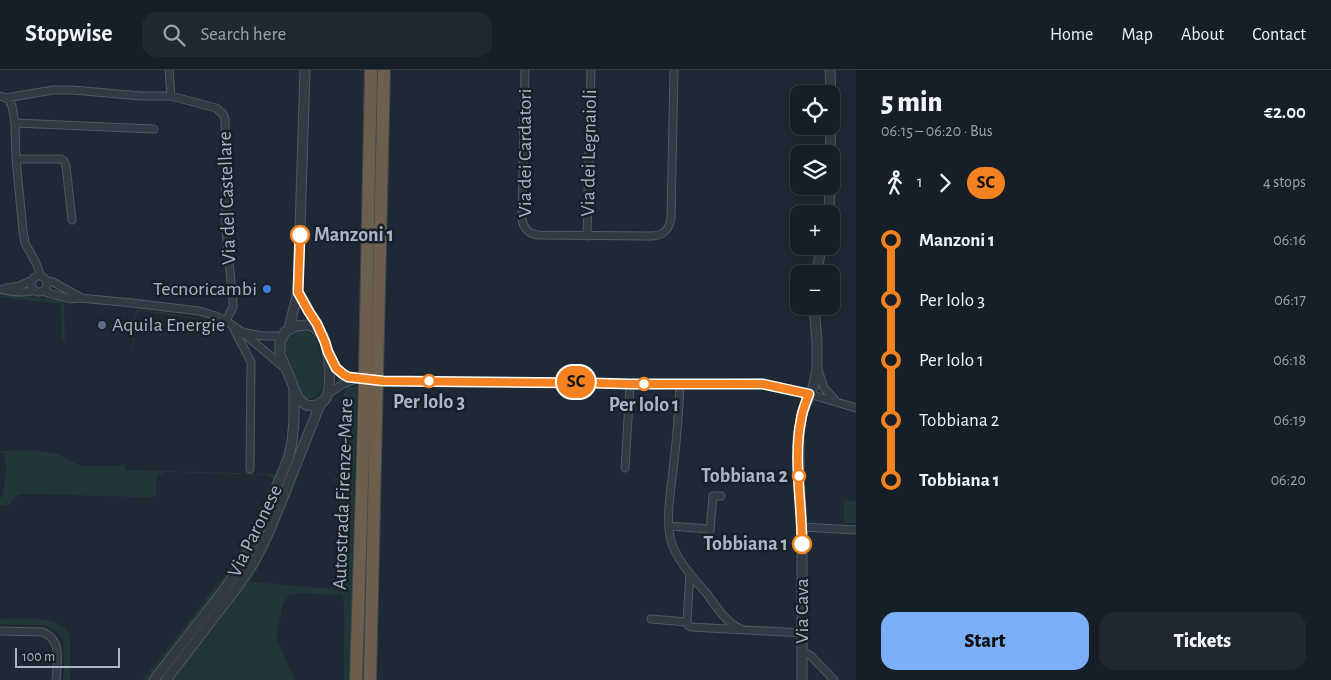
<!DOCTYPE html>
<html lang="en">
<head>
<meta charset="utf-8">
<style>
	:root { --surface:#161f28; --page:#1f2730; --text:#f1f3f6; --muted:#9ea2a8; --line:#353d45; --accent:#7bb0f8 }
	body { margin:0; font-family:"Alegreya Sans",sans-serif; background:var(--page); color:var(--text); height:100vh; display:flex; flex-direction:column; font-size:19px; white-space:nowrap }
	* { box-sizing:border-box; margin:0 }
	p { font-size:16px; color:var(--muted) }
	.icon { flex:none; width:28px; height:28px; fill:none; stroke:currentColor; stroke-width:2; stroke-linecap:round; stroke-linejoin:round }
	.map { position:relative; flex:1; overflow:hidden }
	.details { display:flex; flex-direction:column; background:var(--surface); width:475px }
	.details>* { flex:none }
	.badge { padding:0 10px; border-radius:16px; font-size:18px; line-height:32px }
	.buttons { position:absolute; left:790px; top:15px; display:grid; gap:10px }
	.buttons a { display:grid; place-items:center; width:50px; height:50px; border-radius:10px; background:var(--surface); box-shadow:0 2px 12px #0003,0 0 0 1px var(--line); font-size:25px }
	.scale { position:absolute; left:15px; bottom:12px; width:105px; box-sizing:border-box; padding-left:5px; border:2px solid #abb5c3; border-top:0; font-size:14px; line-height:18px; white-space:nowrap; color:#abb5c3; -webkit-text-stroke:4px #17202a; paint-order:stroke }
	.map>.badge { position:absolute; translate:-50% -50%; box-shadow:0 0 0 2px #fff }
	.legs { display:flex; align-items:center; gap:8px; height:55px; padding:0 25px; font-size:16px }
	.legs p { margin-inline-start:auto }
	.head { display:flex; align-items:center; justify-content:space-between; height:85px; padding:0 25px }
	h1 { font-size:28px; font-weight:800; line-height:38px }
	.button { display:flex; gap:10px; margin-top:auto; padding:10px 25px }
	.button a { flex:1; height:58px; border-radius:15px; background:var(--accent); color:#111; font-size:20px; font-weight:800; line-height:58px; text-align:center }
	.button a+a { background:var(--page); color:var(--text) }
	ul { padding:0 25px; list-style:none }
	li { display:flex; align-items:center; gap:18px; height:60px; font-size:19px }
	li i { display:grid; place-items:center; width:8px; height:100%; margin:0 6px; background:currentColor }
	li i::after { content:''; width:12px; height:12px; margin:-6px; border:4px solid; border-radius:50%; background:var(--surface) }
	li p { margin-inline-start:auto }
	li:first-child i { background:linear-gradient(#0000 50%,currentColor 0) }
	li:last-child i { background:linear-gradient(currentColor 50%,#0000 0) }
	header { display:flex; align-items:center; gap:30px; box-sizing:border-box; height:70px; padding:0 25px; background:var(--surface); border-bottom:1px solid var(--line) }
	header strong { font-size:24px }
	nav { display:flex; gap:28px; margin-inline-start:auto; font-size:18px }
	.search { width:350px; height:45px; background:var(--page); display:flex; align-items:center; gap:12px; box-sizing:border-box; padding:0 18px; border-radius:15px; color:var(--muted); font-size:19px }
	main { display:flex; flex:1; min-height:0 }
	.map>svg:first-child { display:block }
	.green { fill:#213637 }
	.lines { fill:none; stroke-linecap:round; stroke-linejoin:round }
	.minor-casing { stroke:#4f5864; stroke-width:9 }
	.tertiary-casing { stroke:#4f5864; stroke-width:11 }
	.motorway-casing { stroke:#3c4550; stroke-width:14 }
	.minor { stroke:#323b45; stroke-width:7 }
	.tertiary { stroke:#323b45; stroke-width:9 }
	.motorway { stroke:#6c5f4e; stroke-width:12 }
	.line-1-casing { stroke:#fff; stroke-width:11 }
	.line-1 { stroke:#f58220; stroke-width:8 }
	.stop-1-dot { fill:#fff; stroke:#f58220; stroke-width:2.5 }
	.shop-dot { fill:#3f7fe0; stroke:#17202a; stroke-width:2 }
	.service-dot { fill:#5c6f8a; stroke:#17202a; stroke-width:2 }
	.labels { text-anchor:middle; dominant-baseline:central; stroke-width:5; stroke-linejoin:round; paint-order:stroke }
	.street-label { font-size:20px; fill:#abb5c3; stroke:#17202a }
	.stop-label { font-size:20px; font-weight:bold; fill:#abb5c3; stroke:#17202a }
	.poi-label { font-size:20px; fill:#abb5c3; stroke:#17202a; text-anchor:end }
</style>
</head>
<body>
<header>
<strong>Stopwise</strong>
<div class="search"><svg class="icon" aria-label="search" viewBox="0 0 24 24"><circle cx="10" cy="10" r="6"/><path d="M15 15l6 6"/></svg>Search here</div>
<nav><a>Home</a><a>Map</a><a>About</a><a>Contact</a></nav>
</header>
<main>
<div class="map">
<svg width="856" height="610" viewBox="0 0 856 610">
	<rect width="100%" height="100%" fill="#1e2935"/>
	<path class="green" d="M0 224 61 230 64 234 65 272 132 279 136 239C163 243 193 244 218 255L217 257C193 245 165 245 139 241L137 243 133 279 64 272 62 270 61 234 0 227Z
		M299 261C305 261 309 262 314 266 321 274 325 310 321 320 319 327 313 330 306 329 304 327 302 326 301 323 298 316 284 279 285 274 286 266 293 264 299 261Z
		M357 316 350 610H344V535L342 524C327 527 300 520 289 525L283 534 277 562V570L295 610H172C201 573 236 534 258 492 274 464 285 434 297 404H299V406L267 481 251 511 253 512 332 519C336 519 338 518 340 514L339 413 331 407 344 411V351L343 324 347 317Z
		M29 380 49 382 58 384 81 396H117L125 394 126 400 277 404 252 463 233 499 148 610H143L227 502 244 475 270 416 273 409 268 405 165 402 158 405C152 420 166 430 139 427L24 424C17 425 13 427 11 434L6 436 0 435V429L2 426 7 400 4 383H0V381Z
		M844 430 856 431V453H844Z
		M11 548C28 549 62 546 70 565V610H64V576L62 569 56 562 46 555 0 554V550Z"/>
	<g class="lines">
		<g class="minor-casing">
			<path id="minor" d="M169 0 171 26
				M525 0 522 149C523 158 529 164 538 165L652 166C664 165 669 160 671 148L674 0
				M0 26 6 28 53 20H73L141 26H171L216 38 223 44 225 49 226 161 233 231V237L226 251
				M6 28 9 30 12 36 15 53 16 89 23 161 25 173 36 193 41 206
				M15 53 154 59
				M16 89H61L64 91 66 96 72 150
				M587 166 591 0
				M31 214a8 8 0 1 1 16 0a8 8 0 1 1-16 0Z
				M46 211 53 212 80 227
				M7 218 19 216 33 210
				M0 219C12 222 24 224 35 220
				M42 221 48 223 70 229 80 228 132 233 199 241 216 246 226 251 242 262 287 300
				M234 259 251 292 250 399
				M242 262 262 266H282
				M329 284C336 299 340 305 357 309
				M818 300 824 318 836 331
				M383 311 592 313 630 315 763 313 809 324 856 338
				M680 314C679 340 677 365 674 391 672 414 664 453 672 474 679 493 694 509 707 524 716 536 726 553 741 559
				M329 323 343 314 355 309
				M625 398 630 315
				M669 456 710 459
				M802 457 856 460
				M709 472 713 426H721
				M690 503 687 552 688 555 691 557 803 563
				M651 549 687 552
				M0 561 42 562C63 569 57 593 56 610
				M802 584H808L812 587 834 610"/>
		</g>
		<g class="tertiary-casing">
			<path id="tertiary" d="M830 0 831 24
				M830 84 831 56
				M829 144 830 116
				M817 204 821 176
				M298 222C307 238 318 253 324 270 328 278 328 287 329 297 330 313 332 340 306 335L299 329 294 318 280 284V272L285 262 296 256 308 255 314 257 323 266
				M289 258 298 222 305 0
				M154 610 226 517 245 489 261 456 289 386 292 372 294 350V318
				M166 610 236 519 254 492 269 462 321 332
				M802 610V457L799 410V364L803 340 813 318 817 299V272L814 236"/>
		</g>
		<g class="motorway-casing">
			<path id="motorway" d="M356 610 364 350 371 0
				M370 610 384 0"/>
		</g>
		<use href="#minor" class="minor"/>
		<use href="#tertiary" class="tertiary"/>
		<use href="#motorway" class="motorway"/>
	</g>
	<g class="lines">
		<g class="line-1-casing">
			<path id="line-1" d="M300 165 298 222 309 242 317 254 325 272 328 282 336 298 343 304 348 307 383 311 592 313 630 314H763L809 324C806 332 802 341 801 350 793 387 802 435 802 474"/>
		</g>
		<use href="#line-1" class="line-1"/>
	</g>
	<g class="stop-1-dot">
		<circle cx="300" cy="165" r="9"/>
		<circle cx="429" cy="311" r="6"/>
		<circle cx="644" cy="314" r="6"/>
		<circle cx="799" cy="406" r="6"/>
		<circle cx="802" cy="474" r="9"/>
	</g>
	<circle class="shop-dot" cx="267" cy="219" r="5"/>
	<circle class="service-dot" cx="102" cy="255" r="5"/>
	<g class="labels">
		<g class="street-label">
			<text transform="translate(525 83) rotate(-90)">Via dei Cardatori</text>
			<text transform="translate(589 83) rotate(-89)">Via dei Legnaioli</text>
			<text transform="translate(227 128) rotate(-92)">Via del Castellare</text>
			<text transform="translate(343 424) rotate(-88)">Autostrada Firenze-Mare</text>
			<text transform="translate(255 461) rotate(-64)">Via Paronese</text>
			<text transform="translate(802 541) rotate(-90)">Via Cava</text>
		</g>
		<g class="stop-label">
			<text x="314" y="165" text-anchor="start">Manzoni 1</text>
			<text x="429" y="332">Per Iolo 3</text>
			<text x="644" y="335">Per Iolo 1</text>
			<text x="788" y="406" text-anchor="end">Tobbiana 2</text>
			<text x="788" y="474" text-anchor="end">Tobbiana 1</text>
		</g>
		<g class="poi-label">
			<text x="257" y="219">Tecnoricambi</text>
			<text x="112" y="255" text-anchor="start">Aquila Energie</text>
		</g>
	</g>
</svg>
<div class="buttons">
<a><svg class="icon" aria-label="locate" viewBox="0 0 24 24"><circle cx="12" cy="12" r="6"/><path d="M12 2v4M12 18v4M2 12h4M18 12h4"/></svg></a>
<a><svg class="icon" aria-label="layers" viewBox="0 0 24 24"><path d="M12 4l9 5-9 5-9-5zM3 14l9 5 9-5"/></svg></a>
<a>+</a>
<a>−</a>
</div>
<div class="scale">100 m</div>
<b class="badge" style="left:576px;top:312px;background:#f58220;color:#111">SC</b>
</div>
<section class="details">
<div class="head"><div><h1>5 min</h1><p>06:15 – 06:20 · Bus</p></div><b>€2.00</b></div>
<div class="legs"><svg class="icon" aria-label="walk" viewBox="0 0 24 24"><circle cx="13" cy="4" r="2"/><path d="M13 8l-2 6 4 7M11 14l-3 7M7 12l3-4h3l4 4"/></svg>1<svg class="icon" aria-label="forward" viewBox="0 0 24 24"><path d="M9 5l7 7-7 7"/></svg><b class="badge" style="background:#f58220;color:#111">SC</b><p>4 stops</p></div>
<ul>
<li><i style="color:#f58220"></i><b>Manzoni 1</b><p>06:16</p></li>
<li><i style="color:#f58220"></i><span>Per Iolo 3</span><p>06:17</p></li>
<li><i style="color:#f58220"></i><span>Per Iolo 1</span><p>06:18</p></li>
<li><i style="color:#f58220"></i><span>Tobbiana 2</span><p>06:19</p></li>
<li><i style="color:#f58220"></i><b>Tobbiana 1</b><p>06:20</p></li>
</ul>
<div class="button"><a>Start</a><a>Tickets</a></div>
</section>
</main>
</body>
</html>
